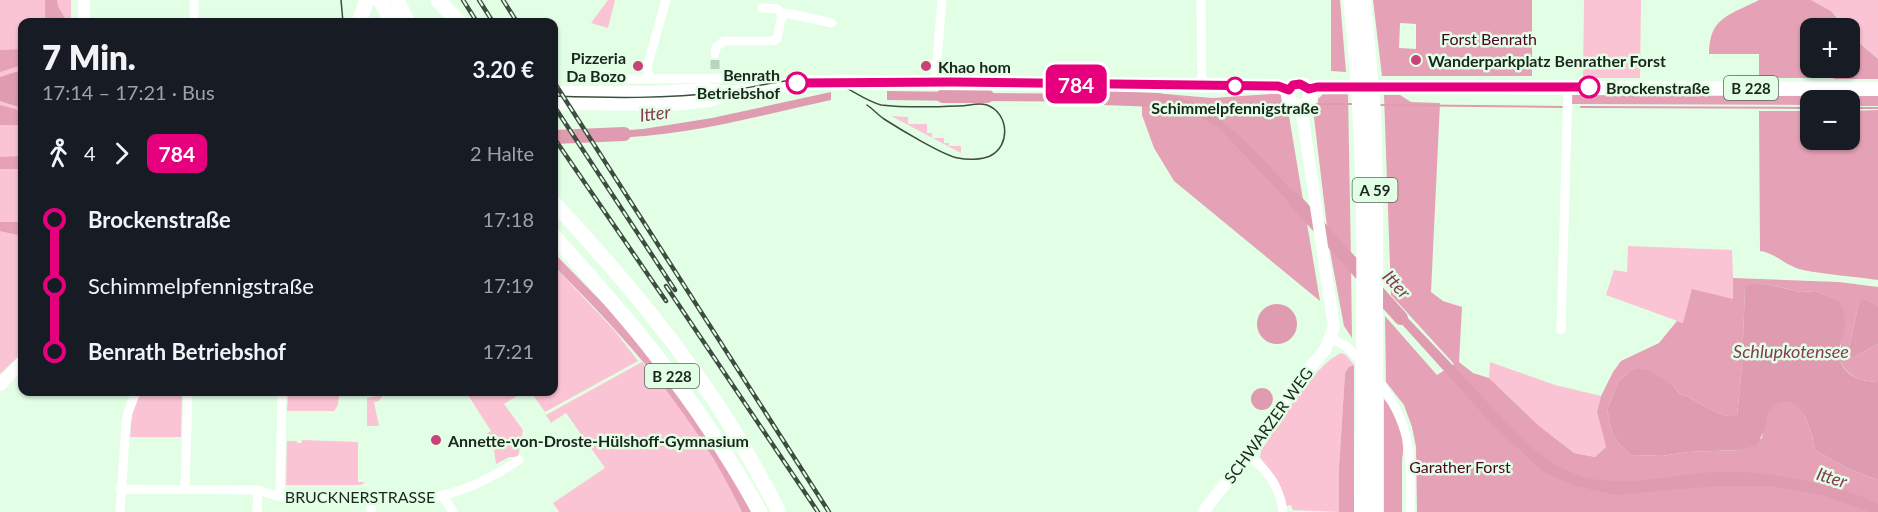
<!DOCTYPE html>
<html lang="de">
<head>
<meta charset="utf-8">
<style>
	:root { --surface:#171b24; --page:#20242c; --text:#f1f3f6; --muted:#9ea1a6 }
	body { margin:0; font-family:Lato,sans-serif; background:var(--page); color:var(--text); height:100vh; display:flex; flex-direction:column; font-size:22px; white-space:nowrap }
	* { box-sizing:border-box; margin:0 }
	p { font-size:20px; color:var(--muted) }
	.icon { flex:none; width:33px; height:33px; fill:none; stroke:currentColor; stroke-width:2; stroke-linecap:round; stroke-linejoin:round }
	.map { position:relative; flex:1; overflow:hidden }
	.side { position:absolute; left:18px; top:18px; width:540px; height:378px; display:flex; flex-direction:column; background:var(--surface); border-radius:12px; box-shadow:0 2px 4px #0004 }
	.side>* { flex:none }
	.badge { padding:0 12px; border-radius:9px; font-size:21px; line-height:39px }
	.fabs { position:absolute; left:1800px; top:18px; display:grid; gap:12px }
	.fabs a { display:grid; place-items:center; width:60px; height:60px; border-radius:12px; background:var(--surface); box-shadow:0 2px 4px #0004; font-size:30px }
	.map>.badge { position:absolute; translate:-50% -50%; box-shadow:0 0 0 3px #fff }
	.legs { display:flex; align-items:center; gap:9px; height:66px; padding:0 24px; font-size:20px }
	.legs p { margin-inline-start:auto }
	.head { display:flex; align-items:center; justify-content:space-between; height:102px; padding:0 24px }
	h1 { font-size:33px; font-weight:800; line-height:45px }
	ul { padding:0 24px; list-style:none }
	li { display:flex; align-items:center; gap:21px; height:66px; font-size:22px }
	li i { display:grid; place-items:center; width:9px; height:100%; margin:0 8px; background:currentColor }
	li i::after { content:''; width:15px; height:15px; margin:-8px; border:4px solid; border-radius:50%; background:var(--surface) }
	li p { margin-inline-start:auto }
	li:first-child i { background:linear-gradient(#0000 50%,currentColor 0) }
	li:last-child i { background:linear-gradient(currentColor 50%,#0000 0) }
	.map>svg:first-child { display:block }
	.green { fill:#fac4d4 }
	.forest { fill:#e5a2b6; fill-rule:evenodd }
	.water { fill:#df9cb0 }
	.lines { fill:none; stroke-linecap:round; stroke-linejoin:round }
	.stream { stroke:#df9cb0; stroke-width:2 }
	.river { stroke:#df9cb0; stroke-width:14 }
	.minor-tunnel { stroke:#bad4be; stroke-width:9; stroke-dasharray:9 4.5; stroke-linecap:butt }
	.minor { stroke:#fff; stroke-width:9 }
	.secondary { stroke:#fff; stroke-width:12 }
	.primary { stroke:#fff; stroke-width:14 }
	.trunk { stroke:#fff; stroke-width:15 }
	.motorway { stroke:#fff; stroke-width:16 }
	.tram { stroke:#3e4c41; stroke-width:1.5 }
	.rail-casing { stroke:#3e4c41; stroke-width:4.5 }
	.rail { stroke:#e2ffe6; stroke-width:2; stroke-dasharray:7; stroke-linecap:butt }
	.line-1-casing { stroke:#fff; stroke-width:14 }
	.line-1 { stroke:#e6007e; stroke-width:9 }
	.poi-dot { fill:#ca4078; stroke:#e2ffe6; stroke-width:2 }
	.stop-1-dot { fill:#fff; stroke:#e6007e; stroke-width:3 }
	.labels { text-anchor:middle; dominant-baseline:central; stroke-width:5; stroke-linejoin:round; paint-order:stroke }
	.shield { fill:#e2ffe6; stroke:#576759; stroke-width:1.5 }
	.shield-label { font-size:15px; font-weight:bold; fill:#1b261d }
	.park-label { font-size:16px; fill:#510128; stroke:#e2ffe6 }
	.poi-label { font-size:16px; font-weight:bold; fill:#1b261d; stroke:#e2ffe6; text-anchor:start }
	.stop-label { font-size:16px; font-weight:bold; fill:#1b261d; stroke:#e2ffe6; text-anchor:end }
	.street-label { font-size:16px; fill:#1b261d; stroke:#e2ffe6 }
	.water-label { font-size:18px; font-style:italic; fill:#873855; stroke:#e2ffe6 }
</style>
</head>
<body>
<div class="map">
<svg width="1878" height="512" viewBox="0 0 1878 512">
	<rect width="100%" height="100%" fill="#e2ffe6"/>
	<path class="green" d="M0 0H71V22H22V353L0 374Z
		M608 0H615L608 28 591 23Z
		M1584 0H1641L1640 78H1583Z
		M1811 0H1878V59L1858 42 1850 28 1831 11Z
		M892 116 908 117V124H927V133H932V138H944V143H949V146H961V153L893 117Z
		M1628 246 1732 250 1734 299 1683 323 1606 295 1614 270 1627 272Z
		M554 266 615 331 638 361 545 412 531 392H554Z
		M1341 353 1346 355 1354 365 1345 373 1339 468V512L1293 510 1291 505 1285 506 1279 483 1260 457 1261 451C1278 425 1313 366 1341 353Z
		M642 362 689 418 732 490 742 512H559L553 503 605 468 566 413 551 423 546 415Z
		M1490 362 1555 385 1601 396 1597 412 1606 447 1595 457 1574 453 1538 425 1489 378Z
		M140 392H182L181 437H130L132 415Z
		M288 392H296L297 396 339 394 338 405 334 411H287Z
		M466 392H523L504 404 523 430 518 457H509L496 464C494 453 495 441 486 434L491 431Z
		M383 395 379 401 374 402 379 426H367V398Z
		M302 440 358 442V482H365L361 485H286L287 441H297V443H302Z"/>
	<path class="forest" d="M45 0H57C57 10 65 13 65 22H45Z
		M1331 0H1340L1346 72 1331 71Z
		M1373 0H1532V76H1382ZM1400 23 1416 24V49L1399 48Z
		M1759 0H1811L1831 11 1847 28H1835L1834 24 1809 25V78H1759V54H1709C1709 17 1730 15 1759 0Z
		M1850 31 1858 42 1878 59V79H1834L1835 68H1850Z
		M22 49V65L0 72V50Z
		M1348 93 1351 259 1328 235 1313 109 1318 107V99L1323 94Z
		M1145 94H1166L1212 98 1271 94H1280L1286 98 1320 301 1174 181 1154 148 1142 115V101Z
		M1384 95H1400L1411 102 1440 103 1431 292 1443 301 1462 307 1459 362 1473 373 1489 378 1538 425 1574 453 1595 457 1606 447 1597 412 1601 396 1613 372 1621 361 1659 343 1677 321 1683 323 1692 289 1733 299V278L1839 282 1878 287V306L1870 301 1859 302 1849 347 1841 350C1840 330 1851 323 1838 301L1815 291 1801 292 1766 284 1745 287 1742 366 1737 416H1727L1713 411 1687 396 1679 394 1673 385 1634 368 1619 380 1607 409 1612 433 1620 445 1631 455 1662 456 1688 452 1740 450 1762 438C1764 430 1764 422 1766 415 1767 410 1771 407 1775 404 1796 392 1807 418 1812 435 1814 442 1812 446 1818 452L1849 469 1878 480V512H1417L1416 447 1412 427 1404 405 1386 382 1385 316 1437 375 1454 364 1391 295Z
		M1572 95 1878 96V106H1850V100H1810V105L1571 104Z
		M0 105 22 111V125H0Z
		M1878 110V280C1853 276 1827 275 1803 270 1785 266 1778 254 1760 251L1759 111H1810V140H1850V111Z
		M22 156V169H0V157Z
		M0 222H22V236L0 231Z
		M1329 246 1351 267 1352 338 1344 326Z
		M554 253 628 329 714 444 751 512H742C698 418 627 339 554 266Z
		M1878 344V382C1860 381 1847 377 1839 359L1841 357 1856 356Z
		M1354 365V512H1339V468L1345 373 1349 367Z
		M1384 399C1398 414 1406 440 1402 460V512H1384Z"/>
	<path class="water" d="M22 70V108L0 101V77Z
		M887 91 961 92V101L887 100Z
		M831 92V100C757 116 684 137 608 138L604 132 643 129 712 118Z
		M970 93 1119 94V102L970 101Z
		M1142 94C1149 94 1158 93 1165 94 1217 100 1270 168 1304 204L1307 221 1220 129 1195 114 1142 101Z
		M1766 284 1801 292 1815 291 1839 301 1843 309 1846 324 1840 347 1841 350 1849 347 1859 302 1862 300 1870 301 1878 306V344L1856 356 1839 359C1846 377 1860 381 1878 382V480L1849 469 1818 452C1812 446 1814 442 1812 435 1805 412 1792 388 1768 411L1765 429 1757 445 1740 450 1688 452 1662 456 1631 455 1620 445 1612 433 1607 409 1619 380 1634 368 1647 370 1673 385 1679 394 1687 396 1713 411 1727 416H1737L1742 366 1745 286 1746 285Z
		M1389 299C1419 329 1448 360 1477 391 1507 422 1536 461 1578 475 1622 490 1672 474 1718 472 1763 470 1838 483 1878 504V512H1869L1822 495 1769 486H1715L1615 495 1573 485 1543 472 1491 423 1389 310Z
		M1257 324a20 20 0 1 1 40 0a20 20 0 1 1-40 0Z
		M1251 399a11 11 0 1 1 22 0a11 11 0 1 1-22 0Z"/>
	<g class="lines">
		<path class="stream" d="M1235 104 1278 103
			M1317 104H1352
			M1379 105 1562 107
			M1581 107 1810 108
			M1850 108H1878"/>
		<path class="river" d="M943 96H987
			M1102 98 1158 100
			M554 137 624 134
			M1293 198 1401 318"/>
		<path class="minor-tunnel" d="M715 69V54"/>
		<path class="minor" d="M1201 0 1202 86
			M762 8 777 9 784 15
			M194 22V0
			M715 54 716 47 724 41H773L777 39 781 19 786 13 832 23
			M603 74 627 79 756 78 773 87
			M650 79 647 67 666 0
			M935 82 942 0
			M1561 330 1568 87
			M1331 338 1347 347 1364 364
			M1377 379C1413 427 1411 454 1410 512
			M1247 456C1268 469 1280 487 1283 512
			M120 489 258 490 280 497 426 498C461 494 490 479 519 460
			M185 489 188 392
			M443 496 453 512
			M280 497 282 392
			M120 512 126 424 128 412 136 392
			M257 512 258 490
			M371 512V498"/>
		<path class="secondary" d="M84 22V0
			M0 385 22 362
			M1203 512 1247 456 1294 386 1325 350 1334 327 1301 106"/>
		<path class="primary" d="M1288 95a11 11 0 1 1 22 0a11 11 0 1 1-22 0Z
			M1309 89 1317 87 1878 89
			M554 93H656L705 90 728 93
			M554 103 674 104 709 100 730 93 812 82 1278 86 1289 91"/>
		<path class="trunk" d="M380 0 391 22
			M397 0 408 22
			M438 0 459 22
			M359 22 367 0
			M554 203C610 263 664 326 710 394 736 431 758 472 779 512
			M554 236C590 277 628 318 661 362 698 409 731 460 760 512"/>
		<path class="motorway" d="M1351 0C1371 169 1363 342 1362 512
			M1363 0 1373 111 1375 189V512"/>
		<path class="tram" d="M341 0 343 22
			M554 96C610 98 666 99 723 92 752 88 790 77 818 79 842 80 859 99 881 105 906 108 934 107 959 106 969 106 977 102 987 105 1009 113 1011 146 990 156 981 160 967 160 958 158 944 156 898 128 884 119 878 115 873 109 867 105"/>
		<g class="rail-casing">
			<path id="rail" d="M463 0 477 22
				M479 0 493 22
				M503 0 517 22
				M554 82 829 512
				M554 106 675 290
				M554 138 666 301
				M666 286 818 512"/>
		</g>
		<use href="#rail" class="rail"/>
	</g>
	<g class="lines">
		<g class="line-1-casing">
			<path id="line-1" d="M797 83 953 82 1278 86 1289 90 1293 85 1300 84 1309 89 1317 87H1589"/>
		</g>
		<use href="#line-1" class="line-1"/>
	</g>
	<g class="poi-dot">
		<circle cx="1416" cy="60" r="6"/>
		<circle cx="638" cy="66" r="6"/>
		<circle cx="926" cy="66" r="6"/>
		<circle cx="436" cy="440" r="6"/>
	</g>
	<g class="stop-1-dot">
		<circle cx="797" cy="83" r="10"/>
		<circle cx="1235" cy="86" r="8"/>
		<circle cx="1589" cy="87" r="10"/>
	</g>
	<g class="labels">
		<g class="shield">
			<rect x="1724" y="76" width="54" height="24" rx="4.5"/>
			<rect x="1352.5" y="178" width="45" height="24" rx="4.5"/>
			<rect x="645" y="364" width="54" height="24" rx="4.5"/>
		</g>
		<g class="shield-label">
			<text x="1751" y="88">B 228</text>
			<text x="1375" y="190">A 59</text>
			<text x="672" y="376">B 228</text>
		</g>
		<g class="park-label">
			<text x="1489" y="38">Forst Benrath</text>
			<text x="1460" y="466">Garather Forst</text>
		</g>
		<g class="poi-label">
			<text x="626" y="57" text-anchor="end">Pizzeria<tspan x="626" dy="18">Da Bozo</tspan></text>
			<text x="1428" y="60">Wanderparkplatz Benrather Forst</text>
			<text x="938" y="66">Khao hom</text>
			<text x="448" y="440">Annette-von-Droste-Hülshoff-Gymnasium</text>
		</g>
		<g class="stop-label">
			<text x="780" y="74">Benrath<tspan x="780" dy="18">Betriebshof</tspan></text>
			<text x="1606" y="87" text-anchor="start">Brockenstraße</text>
			<text x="1235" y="107" text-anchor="middle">Schimmelpfennigstraße</text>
		</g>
		<g class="street-label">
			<text transform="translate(1268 425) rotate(-54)">SCHWARZER WEG</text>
			<text x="360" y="496">BRUCKNERSTRASSE</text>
		</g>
		<g class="water-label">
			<text transform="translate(655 113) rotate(-7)">Itter</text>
			<text transform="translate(1397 284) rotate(47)">Itter</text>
			<text x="1791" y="351">Schlupkotensee</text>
			<text transform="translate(1832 477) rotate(17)">Itter</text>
		</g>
	</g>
</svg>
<div class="fabs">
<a>+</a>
<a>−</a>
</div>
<b class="badge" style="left:1076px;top:84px;background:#e6007e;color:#fff">784</b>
<section class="side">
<div class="head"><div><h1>7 Min.</h1><p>17:14 – 17:21 · Bus</p></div><b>3.20 €</b></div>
<div class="legs"><svg class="icon" aria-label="walk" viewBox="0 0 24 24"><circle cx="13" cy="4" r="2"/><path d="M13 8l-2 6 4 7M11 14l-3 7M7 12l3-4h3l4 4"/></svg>4<svg class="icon" aria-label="forward" viewBox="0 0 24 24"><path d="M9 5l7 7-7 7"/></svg><b class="badge" style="background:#e6007e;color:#fff">784</b><p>2 Halte</p></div>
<ul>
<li><i style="color:#e6007e"></i><b>Brockenstraße</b><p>17:18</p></li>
<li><i style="color:#e6007e"></i><span>Schimmelpfennigstraße</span><p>17:19</p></li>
<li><i style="color:#e6007e"></i><b>Benrath Betriebshof</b><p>17:21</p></li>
</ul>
</section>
</div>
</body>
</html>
